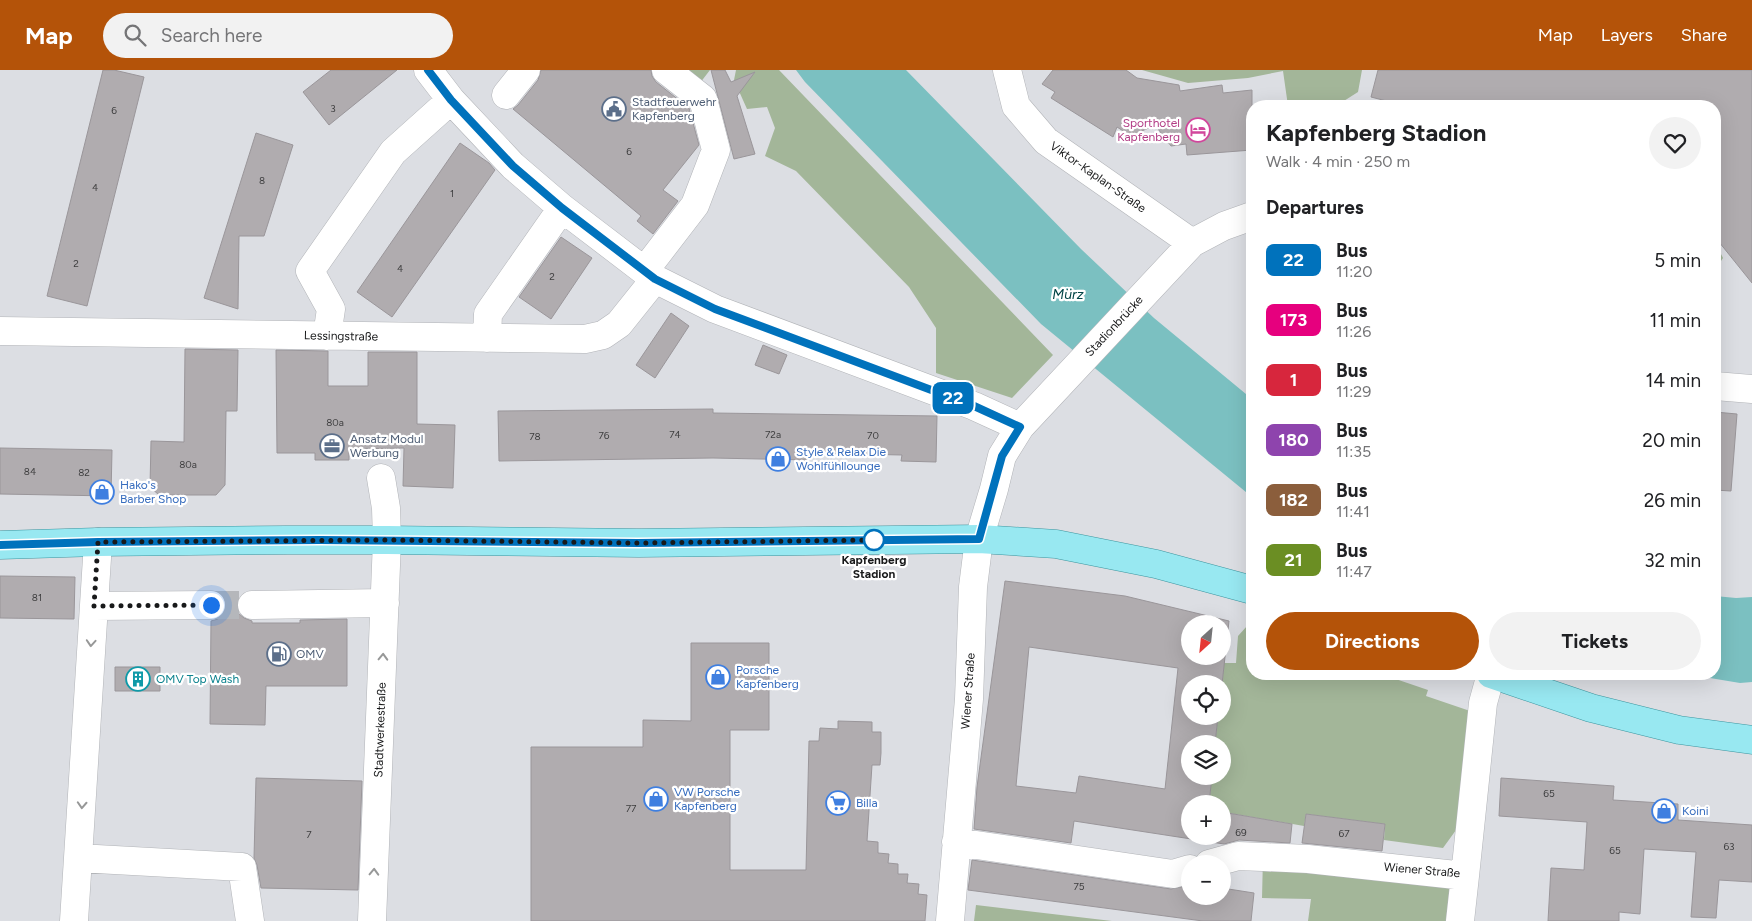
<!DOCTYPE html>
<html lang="en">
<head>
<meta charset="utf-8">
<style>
	:root { --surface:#fff; --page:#f2f2f2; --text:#202124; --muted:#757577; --accent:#b45309 }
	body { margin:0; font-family:Figtree,sans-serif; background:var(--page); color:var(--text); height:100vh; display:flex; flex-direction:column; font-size:19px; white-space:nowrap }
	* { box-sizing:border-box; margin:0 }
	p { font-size:16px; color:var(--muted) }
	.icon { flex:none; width:28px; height:28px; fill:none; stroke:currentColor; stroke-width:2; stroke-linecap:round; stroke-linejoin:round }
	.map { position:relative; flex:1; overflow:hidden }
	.sheet { position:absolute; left:1246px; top:30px; width:475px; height:580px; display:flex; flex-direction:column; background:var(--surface); border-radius:20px; box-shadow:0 5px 20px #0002 }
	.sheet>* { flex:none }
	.badge { padding:0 10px; border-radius:8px; font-size:18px; line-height:32px }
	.needle { width:32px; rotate:207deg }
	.tools { position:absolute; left:1181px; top:545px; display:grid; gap:10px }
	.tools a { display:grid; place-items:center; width:50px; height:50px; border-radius:50%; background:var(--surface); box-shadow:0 5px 20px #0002; font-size:25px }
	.you { position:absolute; width:25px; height:25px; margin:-12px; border:4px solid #fff; border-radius:50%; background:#1a73e8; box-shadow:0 0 0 8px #1a73e833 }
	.map>.badge { position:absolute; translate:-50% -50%; box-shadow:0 0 0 2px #fff }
	h2 { padding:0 20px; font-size:19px; line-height:45px }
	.round { display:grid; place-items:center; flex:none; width:52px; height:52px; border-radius:26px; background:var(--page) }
	.head { display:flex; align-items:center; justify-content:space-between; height:85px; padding:0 20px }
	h1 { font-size:24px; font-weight:700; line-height:38px }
	.primary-button { display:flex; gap:10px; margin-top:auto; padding:10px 20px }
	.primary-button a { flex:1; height:58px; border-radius:30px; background:var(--accent); color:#fff; font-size:20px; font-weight:700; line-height:58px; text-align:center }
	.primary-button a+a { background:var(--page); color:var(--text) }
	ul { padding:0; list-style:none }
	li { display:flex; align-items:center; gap:15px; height:60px; padding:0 20px }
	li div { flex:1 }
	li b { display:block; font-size:19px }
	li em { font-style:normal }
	li .badge { min-width:55px; font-weight:700; text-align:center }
	header { display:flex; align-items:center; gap:30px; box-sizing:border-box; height:70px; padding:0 25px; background:var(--accent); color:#fff }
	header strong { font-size:24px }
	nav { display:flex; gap:28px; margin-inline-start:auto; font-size:18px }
	.search { width:350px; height:45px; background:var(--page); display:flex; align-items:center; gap:12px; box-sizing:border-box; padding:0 18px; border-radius:28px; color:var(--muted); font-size:19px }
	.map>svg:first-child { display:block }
	.green { fill:#a3b699 }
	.water { fill:#7bc0c1 }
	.building { fill:#b0acaf; stroke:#9a969a; fill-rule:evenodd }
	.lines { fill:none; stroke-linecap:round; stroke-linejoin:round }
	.minor-tunnel { stroke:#b5b7bb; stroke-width:28; stroke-dasharray:28 14; stroke-linecap:butt }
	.minor-casing { stroke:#b2b4b8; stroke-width:29 }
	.major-casing { stroke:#3e959f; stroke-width:29 }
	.minor { stroke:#fff; stroke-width:28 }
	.major { stroke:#98e8f1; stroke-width:28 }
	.oneway { stroke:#979898 }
	.line-casing { stroke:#fff; stroke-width:11 }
	.line { stroke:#0072bc; stroke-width:8 }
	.walk { stroke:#18191a; stroke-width:5; stroke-dasharray:0 9 }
	.stop-dot { fill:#fff; stroke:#0072bc; stroke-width:2.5 }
	.labels { text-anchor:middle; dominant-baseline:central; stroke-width:4.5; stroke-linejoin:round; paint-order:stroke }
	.number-label { font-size:10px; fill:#3e3e3f }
	.service-label { font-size:12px; fill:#4e5e75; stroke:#fff; text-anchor:start }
	.hotel-label { font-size:12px; fill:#b23c85; stroke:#fff; text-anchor:end }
	.street-label { font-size:12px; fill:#18191a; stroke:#fff }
	.shop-label { font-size:12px; fill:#366cbe; stroke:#fff; text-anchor:start }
	.stop-label { font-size:12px; font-weight:bold; fill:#18191a; stroke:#fff }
	.culture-label { font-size:12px; fill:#0d838f; stroke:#fff; text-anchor:start }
	.water-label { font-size:14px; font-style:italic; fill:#004344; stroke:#fff }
</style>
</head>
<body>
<header>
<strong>Map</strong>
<div class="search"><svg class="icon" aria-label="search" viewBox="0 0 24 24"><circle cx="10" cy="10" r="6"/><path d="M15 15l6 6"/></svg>Search here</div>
<nav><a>Map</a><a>Layers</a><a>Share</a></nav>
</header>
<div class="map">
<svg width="1752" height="851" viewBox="0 0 1752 851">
	<rect width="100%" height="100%" fill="#dcdee3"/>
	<path class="green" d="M684 0H710L700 13Z
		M736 0H779L1053 285 1012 328 936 303V258L909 217 796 101 765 86 775 58 767 37 747 39 734 10Z
		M1142 0H1362L1358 22 1336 36H1288L1283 1 1248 8 1188 13Z
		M1715 172 1723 188 1715 200Z
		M1247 556 1252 558V604H1381L1428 620 1426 626 1473 642 1464 749 1443 778 1384 770 1385 754 1306 744 1304 756 1223 742 1222 734H1209L1212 706H1222V674H1215L1218 646H1222V614L1224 593H1236L1238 566Z
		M1263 787 1465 806 1460 851H1308L1311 829 1262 828Z
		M976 835 1112 851H974Z"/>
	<path class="water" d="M796 0H906L1081 179 1154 248 1252 329V427L1041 254 805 12Z
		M1715 526 1736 528 1752 527V612L1740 613 1686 604H1715Z"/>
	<path class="building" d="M103 0H114L144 7 87 236 47 226Z
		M331 0H397L329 55 303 22Z
		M541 0H651L652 6 656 12 689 38 699 75 663 120 678 131 653 164 637 151 641 146 513 39 518 35 538 10Z
		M711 0H725L731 12 755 2 737 26 755 84 734 89Z
		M1053 0H1126L1137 8 1179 15 1180 21 1222 15 1223 23 1252 20V80L1187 85 1186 74 1171 76 1155 55 1131 66 1117 57 1113 67 1051 28 1055 22 1042 14Z
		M1378 0H1752V213L1715 167V36H1406L1371 27Z
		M256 63 293 75 264 166H239L238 239 204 228Z
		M460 73 489 93 495 100 392 247 357 222Z
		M561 167 592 188 551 249 519 227Z
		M671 243 689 256 655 308 636 295Z
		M763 275 787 285 779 304 755 295Z
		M185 279 238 280 237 341H226L225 415 216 425H159L150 417 151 371 184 372Z
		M276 280 328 281V316H368V282H417V354L455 355 453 418 403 416 404 378 349 379V390H315V383H277Z
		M713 339V343L937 346 936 392 901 391 902 385 809 383V390L713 388 499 391 498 341Z
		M1715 342 1737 344 1731 421 1715 420Z
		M0 378 112 380 111 426 0 424Z
		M0 506 75 507 74 549 0 548Z
		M1005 511 1125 526 1229 551 1222 614H1190V646H1218L1215 674H1190V706H1212L1209 734H1190V766H1222V742L1292 754 1290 773 1239 770 1224 774 1074 751 1071 773 974 759 977 717ZM1190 554H1222V586H1190ZM1029 577 1178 598 1165 719 1079 706 1076 723 1016 716Z
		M225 528H238L236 536 238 543 244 548 252 551V553H300V550L347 549V616H266L265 655 210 654 211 551 218 549 224 543 227 535Z
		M691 573H769V660H730V800H806L809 671H819L820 658 838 659V651L872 652V662H881V683L880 695H872L867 771 878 772V783L889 784 888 793 898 794V804H908L907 813 919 814 918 824 927 825 925 851H531V677H643V650L691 651Z
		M115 597H160V621H115Z
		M256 708 362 711 358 820 261 818 257 795 254 788Z
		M1501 708 1614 716 1613 730 1678 734V750L1752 755V812L1719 810 1716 848 1691 847 1696 782 1644 779 1640 844 1619 842V851H1548L1551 798 1584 800 1587 752 1499 746Z
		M1306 744 1385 754 1382 781 1302 773Z
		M972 790 1171 819 1190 815V826H1222V818L1254 823 1251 851H1203L968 820Z"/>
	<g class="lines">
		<path class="minor-tunnel" d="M211 535H252"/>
		<g class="minor-casing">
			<path id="minor" d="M428 0 451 30 513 96 562 138 655 209 715 239 974 336 1020 357
				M1007 0 1016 36 1046 71 1192 173
				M506 25 526 0
				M645 200 695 135 716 80 703 29 666 0
				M0 261 585 269 603 265 619 254 655 209
				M327 266 331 239 310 201 393 82 451 30
				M487 268 488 244 562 138
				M1715 316 1752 319
				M252 535 385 533
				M94 536 211 535
				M956 772 1173 804 1190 799
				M78 788 242 797 250 851
				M1209 794 1238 786 1263 787 1308 789 1465 806 1483 633 1491 604
				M74 851 98 472
				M372 851 387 470 386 438 381 408
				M950 851 969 629 973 517 979 469 994 419 1002 386 1020 357 1192 173 1224 156 1252 146
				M1460 851 1465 806"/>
		</g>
		<g class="major-casing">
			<path id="major" d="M0 475 98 472 287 470H387L639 473 979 469 1056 474 1156 494 1252 520
				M1491 604 1591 638 1679 660 1752 670"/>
		</g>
		<use href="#minor" class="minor"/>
		<use href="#major" class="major"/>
	</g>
	<defs><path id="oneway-chevron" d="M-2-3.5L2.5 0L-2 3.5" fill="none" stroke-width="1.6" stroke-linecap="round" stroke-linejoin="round" transform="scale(1.25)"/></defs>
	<g class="oneway">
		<use href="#oneway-chevron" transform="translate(91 573) rotate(94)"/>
		<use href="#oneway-chevron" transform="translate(383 587) rotate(-88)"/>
		<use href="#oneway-chevron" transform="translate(82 735) rotate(93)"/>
		<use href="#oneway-chevron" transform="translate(374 802) rotate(-88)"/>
	</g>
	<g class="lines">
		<g class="line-casing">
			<path id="line" d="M0 475 98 472 320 470 638 473 979 469 1002 386 1020 357 974 336 715 239 655 209 562 138 513 96 451 30 428 0"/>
		</g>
		<use href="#line" class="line"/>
		<path class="walk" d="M211 535 94 536 98 472 387 470 638 473 874 470"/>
	</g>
	<defs>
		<g id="civic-ring" transform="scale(1.25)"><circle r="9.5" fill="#fff" stroke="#5c6f8a" stroke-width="1.5"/><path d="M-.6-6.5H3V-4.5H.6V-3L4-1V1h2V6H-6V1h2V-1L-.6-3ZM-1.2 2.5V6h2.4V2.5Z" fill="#5c6f8a"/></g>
		<g id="hotel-ring" transform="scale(1.25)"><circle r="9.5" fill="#fff" stroke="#d1479c" stroke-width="1.5"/><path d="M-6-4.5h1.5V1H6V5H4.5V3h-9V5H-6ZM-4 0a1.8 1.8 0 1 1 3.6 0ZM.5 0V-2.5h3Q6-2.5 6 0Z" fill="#d1479c"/></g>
		<g id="office-ring" transform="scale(1.25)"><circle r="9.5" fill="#fff" stroke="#5c6f8a" stroke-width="1.5"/><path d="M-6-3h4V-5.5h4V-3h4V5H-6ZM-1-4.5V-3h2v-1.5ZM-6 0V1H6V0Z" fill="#5c6f8a"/></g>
		<g id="shop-ring" transform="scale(1.25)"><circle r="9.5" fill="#fff" stroke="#3f7fe0" stroke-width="1.5"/><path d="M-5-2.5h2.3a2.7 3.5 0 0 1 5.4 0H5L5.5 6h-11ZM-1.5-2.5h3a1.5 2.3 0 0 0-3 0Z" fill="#3f7fe0"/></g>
		<g id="fuel-ring" transform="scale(1.25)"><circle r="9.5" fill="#fff" stroke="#5c6f8a" stroke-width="1.5"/><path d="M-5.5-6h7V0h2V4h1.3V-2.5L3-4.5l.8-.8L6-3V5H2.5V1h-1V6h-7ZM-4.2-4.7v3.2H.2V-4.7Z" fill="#5c6f8a"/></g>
		<g id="building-ring" transform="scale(1.25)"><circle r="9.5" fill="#fff" stroke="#0f9aa8" stroke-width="1.5"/><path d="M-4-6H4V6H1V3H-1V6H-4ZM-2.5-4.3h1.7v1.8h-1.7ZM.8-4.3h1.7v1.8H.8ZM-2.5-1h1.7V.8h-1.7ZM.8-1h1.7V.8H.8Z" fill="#0f9aa8"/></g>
		<g id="supermarket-ring" transform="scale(1.25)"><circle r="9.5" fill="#fff" stroke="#3f7fe0" stroke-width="1.5"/><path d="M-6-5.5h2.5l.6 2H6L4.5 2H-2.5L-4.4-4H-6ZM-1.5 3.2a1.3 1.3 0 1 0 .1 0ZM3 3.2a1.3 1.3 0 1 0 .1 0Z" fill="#3f7fe0"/></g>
	</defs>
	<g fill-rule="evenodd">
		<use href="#civic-ring" x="614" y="39"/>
		<use href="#hotel-ring" x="1198" y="60"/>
		<use href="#office-ring" x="332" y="376"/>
		<use href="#shop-ring" x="778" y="389"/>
		<use href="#shop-ring" x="102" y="422"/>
		<use href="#fuel-ring" x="279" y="584"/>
		<use href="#shop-ring" x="718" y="607"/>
		<use href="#building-ring" x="138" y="609"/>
		<use href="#shop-ring" x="656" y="729"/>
		<use href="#supermarket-ring" x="838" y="733"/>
		<use href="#shop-ring" x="1664" y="741"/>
	</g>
	<circle class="stop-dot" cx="874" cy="470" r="10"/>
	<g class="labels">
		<g class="number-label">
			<text x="333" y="38">3</text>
			<text x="114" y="40">6</text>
			<text x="629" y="81">6</text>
			<text x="262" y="110">8</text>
			<text x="95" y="117">4</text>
			<text x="452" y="123">1</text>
			<text x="76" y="193">2</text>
			<text x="400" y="198">4</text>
			<text x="552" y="206">2</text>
			<text x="335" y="352">80a</text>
			<text x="675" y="364">74</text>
			<text x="773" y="364">72a</text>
			<text x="604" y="365">76</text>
			<text x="873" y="365">70</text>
			<text x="535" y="366">78</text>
			<text x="188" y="394">80a</text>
			<text x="30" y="401">84</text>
			<text x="84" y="402">82</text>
			<text x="37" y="527">81</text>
			<text x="1549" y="723">65</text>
			<text x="631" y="738">77</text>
			<text x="1241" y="762">69</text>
			<text x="1344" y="763">67</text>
			<text x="309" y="764">7</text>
			<text x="1729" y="776">63</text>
			<text x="1615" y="780">65</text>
			<text x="1079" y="816">75</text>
		</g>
		<g class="service-label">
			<text x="632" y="32">Stadtfeuerwehr<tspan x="632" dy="14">Kapfenberg</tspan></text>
			<text x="350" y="369">Ansatz Modul<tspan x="350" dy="14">Werbung</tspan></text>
			<text x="296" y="584">OMV</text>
		</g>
		<g class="hotel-label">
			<text x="1180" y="53">Sporthotel<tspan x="1180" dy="14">Kapfenberg</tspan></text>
		</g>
		<g class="street-label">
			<text transform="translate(1098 107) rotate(35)">Viktor-Kaplan-Straße</text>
			<text transform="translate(1114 256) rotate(-47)">Stadionbrücke</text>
			<text transform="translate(341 266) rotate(1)">Lessingstraße</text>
			<text transform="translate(968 621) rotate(-86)">Wiener Straße</text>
			<text transform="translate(380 660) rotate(-88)">Stadtwerkestraße</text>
			<text transform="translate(1422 800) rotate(5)">Wiener Straße</text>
		</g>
		<g class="shop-label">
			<text x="796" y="382">Style &amp; Relax Die<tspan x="796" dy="14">Wohlfühllounge</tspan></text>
			<text x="120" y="415">Hako's<tspan x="120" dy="14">Barber Shop</tspan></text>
			<text x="736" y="600">Porsche<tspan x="736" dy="14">Kapfenberg</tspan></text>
			<text x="674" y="722">VW Porsche<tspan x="674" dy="14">Kapfenberg</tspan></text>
			<text x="856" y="733">Billa</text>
			<text x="1682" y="741">Koini</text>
		</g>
		<g class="stop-label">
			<text x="874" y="490">Kapfenberg<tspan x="874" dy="14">Stadion</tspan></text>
		</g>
		<g class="culture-label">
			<text x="156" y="609">OMV Top Wash</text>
		</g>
		<g class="water-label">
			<text x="1068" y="224">Mürz</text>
		</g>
	</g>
</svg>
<div class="tools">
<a><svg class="needle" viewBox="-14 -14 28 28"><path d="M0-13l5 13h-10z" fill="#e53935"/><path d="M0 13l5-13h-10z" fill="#757577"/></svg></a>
<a><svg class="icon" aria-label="locate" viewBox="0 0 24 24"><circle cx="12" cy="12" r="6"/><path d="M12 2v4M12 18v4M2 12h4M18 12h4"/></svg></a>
<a><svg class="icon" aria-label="layers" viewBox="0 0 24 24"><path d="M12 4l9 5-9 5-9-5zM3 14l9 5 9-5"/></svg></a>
<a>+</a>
<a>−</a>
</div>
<div class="you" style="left:211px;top:535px"></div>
<b class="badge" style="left:953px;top:328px;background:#0072bc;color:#fff">22</b>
<section class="sheet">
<div class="head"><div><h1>Kapfenberg Stadion</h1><p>Walk · 4 min · 250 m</p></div><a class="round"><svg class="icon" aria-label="heart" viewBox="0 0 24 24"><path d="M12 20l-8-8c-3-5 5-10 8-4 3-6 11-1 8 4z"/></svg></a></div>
<h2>Departures</h2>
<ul>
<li><span class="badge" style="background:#0072bc;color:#fff">22</span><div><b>Bus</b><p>11:20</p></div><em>5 min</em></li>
<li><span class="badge" style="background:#e6007e;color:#fff">173</span><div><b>Bus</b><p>11:26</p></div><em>11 min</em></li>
<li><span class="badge" style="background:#d7263d;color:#fff">1</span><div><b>Bus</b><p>11:29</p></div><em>14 min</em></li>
<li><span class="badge" style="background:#8e44ad;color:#fff">180</span><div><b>Bus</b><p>11:35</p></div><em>20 min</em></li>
<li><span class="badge" style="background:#8b5e3c;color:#fff">182</span><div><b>Bus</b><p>11:41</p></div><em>26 min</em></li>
<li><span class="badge" style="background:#6b8e23;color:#fff">21</span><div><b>Bus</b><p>11:47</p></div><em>32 min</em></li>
</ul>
<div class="primary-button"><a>Directions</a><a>Tickets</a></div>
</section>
</div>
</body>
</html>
